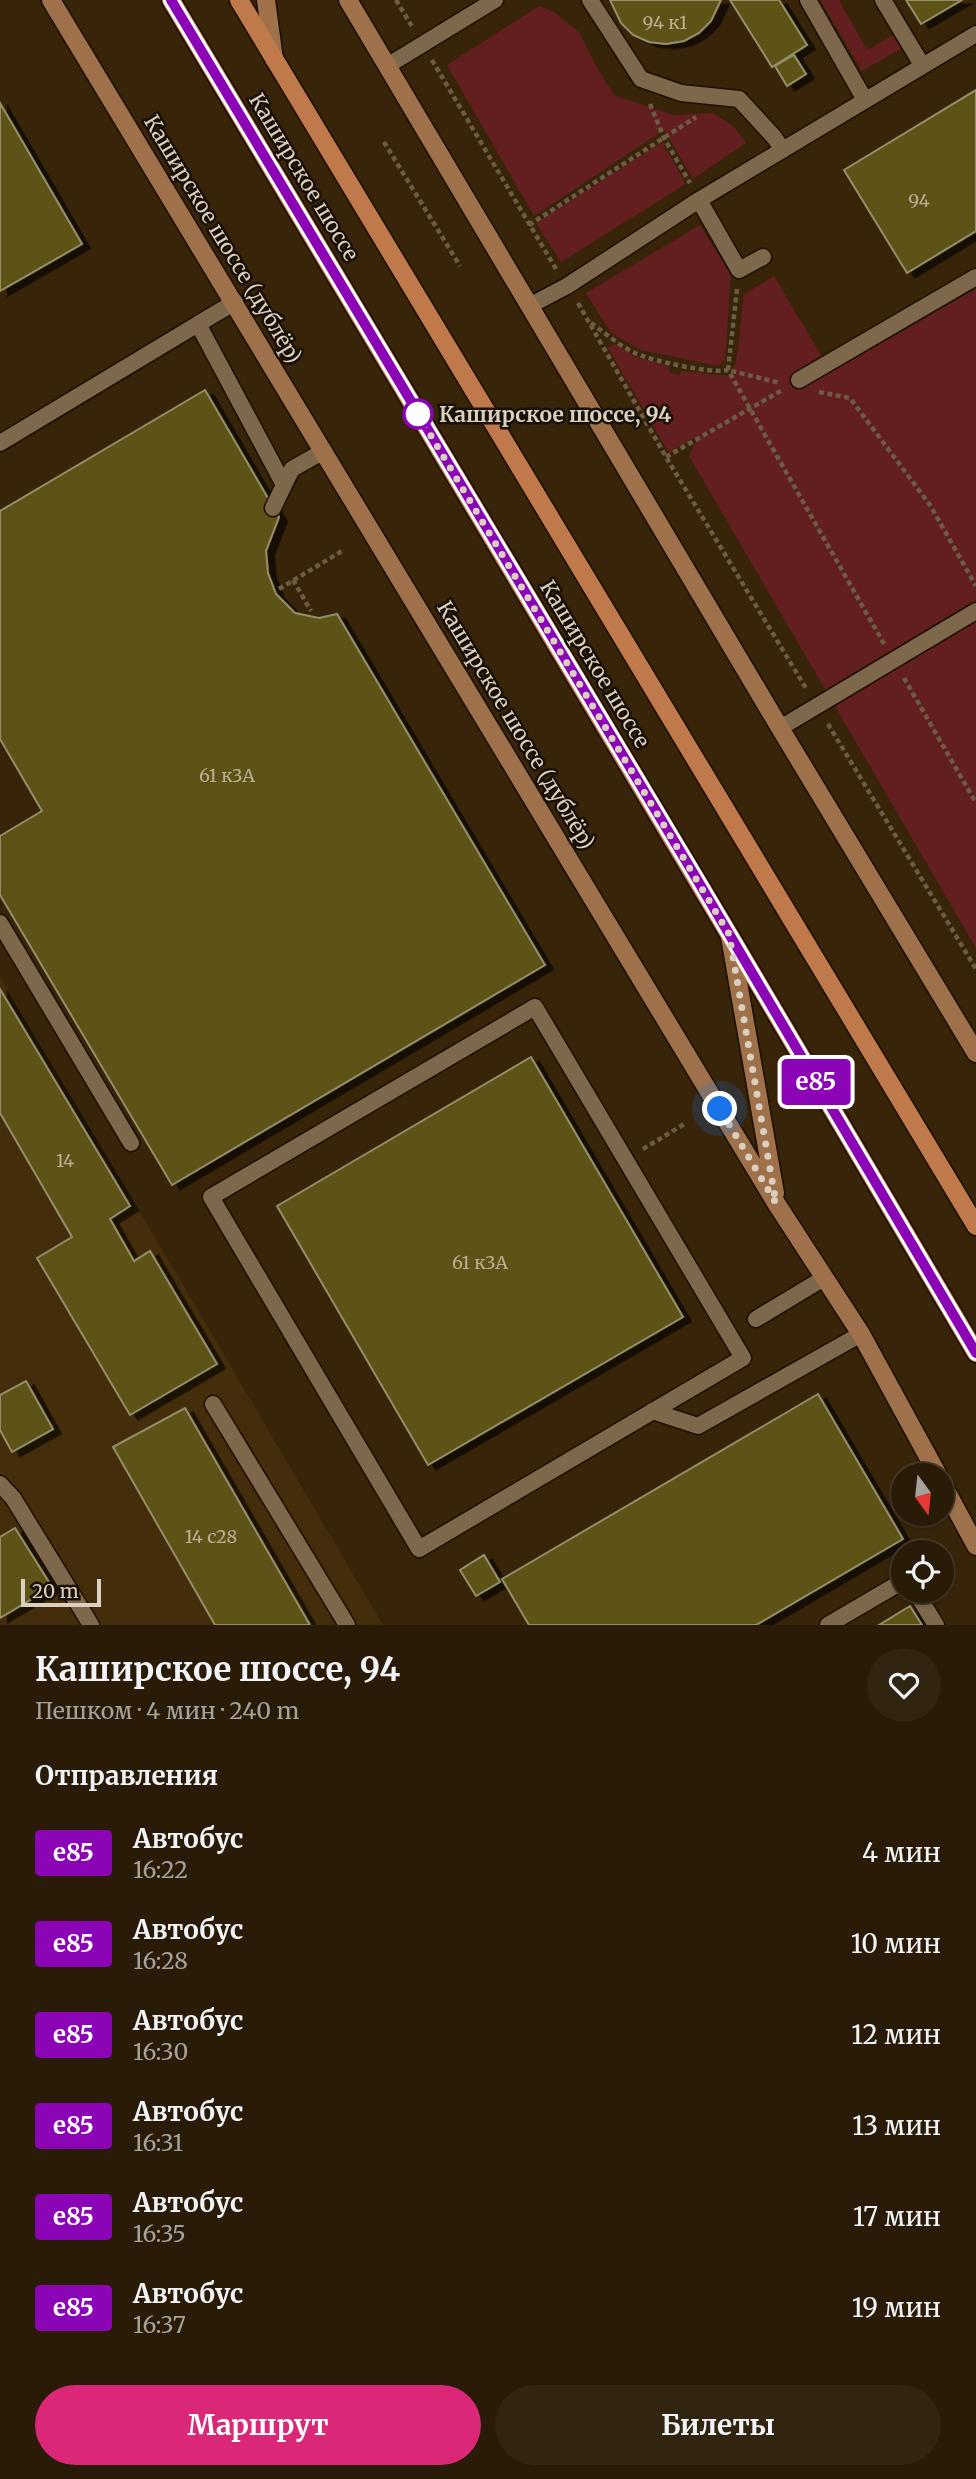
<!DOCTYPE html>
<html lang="ru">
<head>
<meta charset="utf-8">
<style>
	:root { --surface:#291b07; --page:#312411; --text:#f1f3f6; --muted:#a5a19b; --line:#453928; --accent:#db2777 }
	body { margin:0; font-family:Merriweather,serif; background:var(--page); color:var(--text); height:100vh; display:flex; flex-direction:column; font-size:26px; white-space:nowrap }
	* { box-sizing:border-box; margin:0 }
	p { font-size:23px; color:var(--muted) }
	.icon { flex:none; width:38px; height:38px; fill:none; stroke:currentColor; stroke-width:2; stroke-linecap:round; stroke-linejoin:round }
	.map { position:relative; height:1625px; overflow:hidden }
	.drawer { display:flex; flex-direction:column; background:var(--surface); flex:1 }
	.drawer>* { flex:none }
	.badge { padding:0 14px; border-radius:5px; font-size:24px; line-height:46px }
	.needle { width:46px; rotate:165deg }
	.fabs { position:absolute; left:891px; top:1463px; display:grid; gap:14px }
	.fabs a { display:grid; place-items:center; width:63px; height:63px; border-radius:50%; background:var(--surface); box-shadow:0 2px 5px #0004,0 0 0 2px var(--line); font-size:35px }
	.scale { position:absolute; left:21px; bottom:18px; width:80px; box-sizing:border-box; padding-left:7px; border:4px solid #dbcfc0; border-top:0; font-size:19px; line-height:24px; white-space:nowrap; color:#dbcfc0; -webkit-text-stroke:5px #180f05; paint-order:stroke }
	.you { position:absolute; width:35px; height:35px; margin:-18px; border:5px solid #fff; border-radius:50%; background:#1a73e8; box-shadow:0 0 0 10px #1a73e833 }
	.map>.badge { position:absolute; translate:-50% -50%; box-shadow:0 0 0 4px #fff }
	h2 { padding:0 35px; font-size:26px; line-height:63px }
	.round { display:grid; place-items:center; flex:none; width:74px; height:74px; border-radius:37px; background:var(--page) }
	.summary { display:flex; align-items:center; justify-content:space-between; height:119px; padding:0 35px }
	h1 { font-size:33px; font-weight:700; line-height:52px }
	.action { display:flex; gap:14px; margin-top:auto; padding:14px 35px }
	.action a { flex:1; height:80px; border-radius:42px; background:var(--accent); color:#fff; font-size:28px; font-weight:700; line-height:80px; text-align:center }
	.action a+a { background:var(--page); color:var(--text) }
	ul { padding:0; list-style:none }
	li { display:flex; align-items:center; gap:21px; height:91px; padding:0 35px }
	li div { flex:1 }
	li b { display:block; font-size:26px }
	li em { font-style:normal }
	li .badge { min-width:77px; font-weight:700; text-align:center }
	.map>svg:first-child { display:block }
	.built { fill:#442d0a }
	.green { fill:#631f20 }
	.building { fill:#5d5212; stroke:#948e6b; stroke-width:2; filter:url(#shadow) }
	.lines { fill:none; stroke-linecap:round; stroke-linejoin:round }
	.lane-casing { stroke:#1b0e00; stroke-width:19 }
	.secondary-casing { stroke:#1b0e00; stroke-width:21 }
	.primary-casing { stroke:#1b0e00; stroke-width:21 }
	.path { stroke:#6c5c44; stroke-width:4.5; stroke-dasharray:5 3.5; stroke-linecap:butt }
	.lane { stroke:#7d684c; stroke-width:16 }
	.secondary { stroke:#9e714b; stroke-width:18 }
	.primary { stroke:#c0794b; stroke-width:18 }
	.line-casing { stroke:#fff; stroke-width:16 }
	.line { stroke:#8b04b6; stroke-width:10 }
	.walk { stroke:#dbcfc0; stroke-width:7; stroke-dasharray:0 12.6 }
	.stop-dot { fill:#fff; stroke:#8b04b6; stroke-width:3.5 }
	.labels { text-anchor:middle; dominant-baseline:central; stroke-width:5; stroke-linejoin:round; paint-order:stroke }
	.number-label { font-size:18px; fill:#bcb094 }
	.street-label { font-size:21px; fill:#dbcfc0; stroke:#180f05 }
	.stop-label { font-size:21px; font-weight:bold; fill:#dbcfc0; stroke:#180f05; text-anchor:start }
</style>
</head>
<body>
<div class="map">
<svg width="976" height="1625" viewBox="0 0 976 1625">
	<defs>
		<filter id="shadow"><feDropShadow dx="8" dy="4.5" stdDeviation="0" flood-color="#0009"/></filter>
	</defs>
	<rect width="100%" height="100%" fill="#372409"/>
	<path class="built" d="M0 977 160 1246 383 1625H0Z"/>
	<path class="green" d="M820 0H839L867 50 894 35 902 48 862 71Z
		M539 6 554 12 579 32 597 68 615 96 674 115 713 113 734 127 746 143 693 179 664 130 534 216 447 65Z
		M662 142 686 184 561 262 536 223Z
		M700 225 731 275 725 360 718 366 641 350 611 333 586 293Z
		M774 276 831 372 976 289V948L689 456 699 435 669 453 608 348 616 344 634 356 668 366 670 373 679 375 682 371 729 376 736 363 744 294Z"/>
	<path class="building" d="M610 0H721L711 21 699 33 684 41 666 44 649 42 633 35 621 23Z
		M730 0H779L807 45 772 67Z
		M906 0H962L921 24Z
		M794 55 806 74 787 86 775 66Z
		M976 90V231L907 273 844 170Z
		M0 103 82 244 0 291Z
		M205 390 279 517 266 551 268 573 276 594 295 613 319 618 337 614 545 965 172 1185 0 895V836L42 811 0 739V511Z
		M0 989 130 1206 110 1219 134 1261 150 1251 217 1364 130 1415 37 1258 72 1237 0 1113Z
		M531 1057 683 1317 428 1465 277 1206Z
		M26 1381 53 1429 12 1452 0 1430V1395Z
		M818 1394 903 1539 756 1625H529L502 1579Z
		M185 1408 310 1625H215L113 1447Z
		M15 1528 52 1587 0 1618V1537Z
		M484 1555 500 1582 476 1596 460 1570Z
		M910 1606 922 1625H879Z"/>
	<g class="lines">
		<g class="lane-casing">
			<path id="lane" d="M590 0 641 79 681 93 739 99 774 137 783 150
				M808 0 865 100
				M883 0 922 65
				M387 66 495 0
				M699 200 739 270 763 257
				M531 305 567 286 699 200 976 34
				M198 324 235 302
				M799 380 976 277
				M0 443 198 324 284 485 292 469 324 451
				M273 508 284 485
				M780 728 976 611
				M0 923 131 1143
				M535 1007 743 1358 419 1549 211 1197Z
				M756 1319 824 1278
				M213 1404 347 1625
				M652 1411 698 1426 861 1334
				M0 1484 13 1498 91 1625
				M915 1591 936 1625
				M828 1625 903 1581"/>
		</g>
		<g class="secondary-casing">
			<path id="secondary" d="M51 0 776 1203 861 1334 938 1475
				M266 0 274 59
				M348 0 780 728 976 1053
				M730 937 775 1193
				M942 1483 976 1546"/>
		</g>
		<g class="primary-casing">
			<path id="primary" d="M171 0 729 934 976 1353
				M239 0 976 1226"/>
		</g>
		<path class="path" d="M396 0 413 28
			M432 60 556 269
			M650 104 664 138 690 183
			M384 142 460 266
			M529 225 696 117
			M220 229 233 254
			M737 289 728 370 780 383
			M578 303 666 457 807 690
			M591 323C605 333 621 347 637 354 654 361 711 374 728 370L884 644
			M819 392 850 398 930 505 976 586
			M666 457 784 389
			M293 580 311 611
			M279 589 342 551
			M904 678 976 803
			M828 724 976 969
			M643 1149 686 1123"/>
		<use href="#lane" class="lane"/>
		<use href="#secondary" class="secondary"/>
		<use href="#primary" class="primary"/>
	</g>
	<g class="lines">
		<g class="line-casing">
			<path id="line" d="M171 0 695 876 976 1353"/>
		</g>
		<use href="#line" class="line"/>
		<path class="walk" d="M418 414 729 934 776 1203 720 1109"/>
	</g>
	<circle class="stop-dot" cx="418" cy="414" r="14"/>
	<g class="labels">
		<g class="number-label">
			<text x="665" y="22">94 к1</text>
			<text x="919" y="200">94</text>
			<text x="227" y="775">61 к3А</text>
			<text x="65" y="1160">14</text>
			<text x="480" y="1262">61 к3А</text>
			<text x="211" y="1536">14 с28</text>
		</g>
		<g class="street-label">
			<text transform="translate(304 177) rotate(59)">Каширское шоссе</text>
			<text transform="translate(223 239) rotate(59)">Каширское шоссе (дублёр)</text>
			<text transform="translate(595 664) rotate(59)">Каширское шоссе</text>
			<text transform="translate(516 725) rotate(59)">Каширское шоссе (дублёр)</text>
		</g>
		<g class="stop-label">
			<text x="439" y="414">Каширское шоссе, 94</text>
		</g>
	</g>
</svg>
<div class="fabs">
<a><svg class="needle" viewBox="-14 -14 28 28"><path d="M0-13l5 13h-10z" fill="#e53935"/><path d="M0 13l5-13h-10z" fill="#a5a19b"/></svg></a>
<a><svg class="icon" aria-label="locate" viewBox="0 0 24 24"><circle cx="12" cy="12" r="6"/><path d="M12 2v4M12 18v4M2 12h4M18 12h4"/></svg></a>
</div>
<div class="scale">20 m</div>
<div class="you" style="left:720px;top:1109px"></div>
<b class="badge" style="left:816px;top:1082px;background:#8b04b6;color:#fff">е85</b>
</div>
<section class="drawer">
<div class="summary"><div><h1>Каширское шоссе, 94</h1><p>Пешком · 4 мин · 240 m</p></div><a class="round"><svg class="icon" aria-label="heart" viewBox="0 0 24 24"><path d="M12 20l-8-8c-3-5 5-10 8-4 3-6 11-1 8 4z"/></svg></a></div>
<h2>Отправления</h2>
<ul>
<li><span class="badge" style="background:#8b04b6;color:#fff">е85</span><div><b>Автобус</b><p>16:22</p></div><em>4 мин</em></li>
<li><span class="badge" style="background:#8b04b6;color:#fff">е85</span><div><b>Автобус</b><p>16:28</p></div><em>10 мин</em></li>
<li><span class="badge" style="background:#8b04b6;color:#fff">е85</span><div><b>Автобус</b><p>16:30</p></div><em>12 мин</em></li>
<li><span class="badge" style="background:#8b04b6;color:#fff">е85</span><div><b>Автобус</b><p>16:31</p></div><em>13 мин</em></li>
<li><span class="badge" style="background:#8b04b6;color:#fff">е85</span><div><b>Автобус</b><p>16:35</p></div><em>17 мин</em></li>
<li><span class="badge" style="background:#8b04b6;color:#fff">е85</span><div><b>Автобус</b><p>16:37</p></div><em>19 мин</em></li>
</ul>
<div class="action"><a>Маршрут</a><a>Билеты</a></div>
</section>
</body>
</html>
